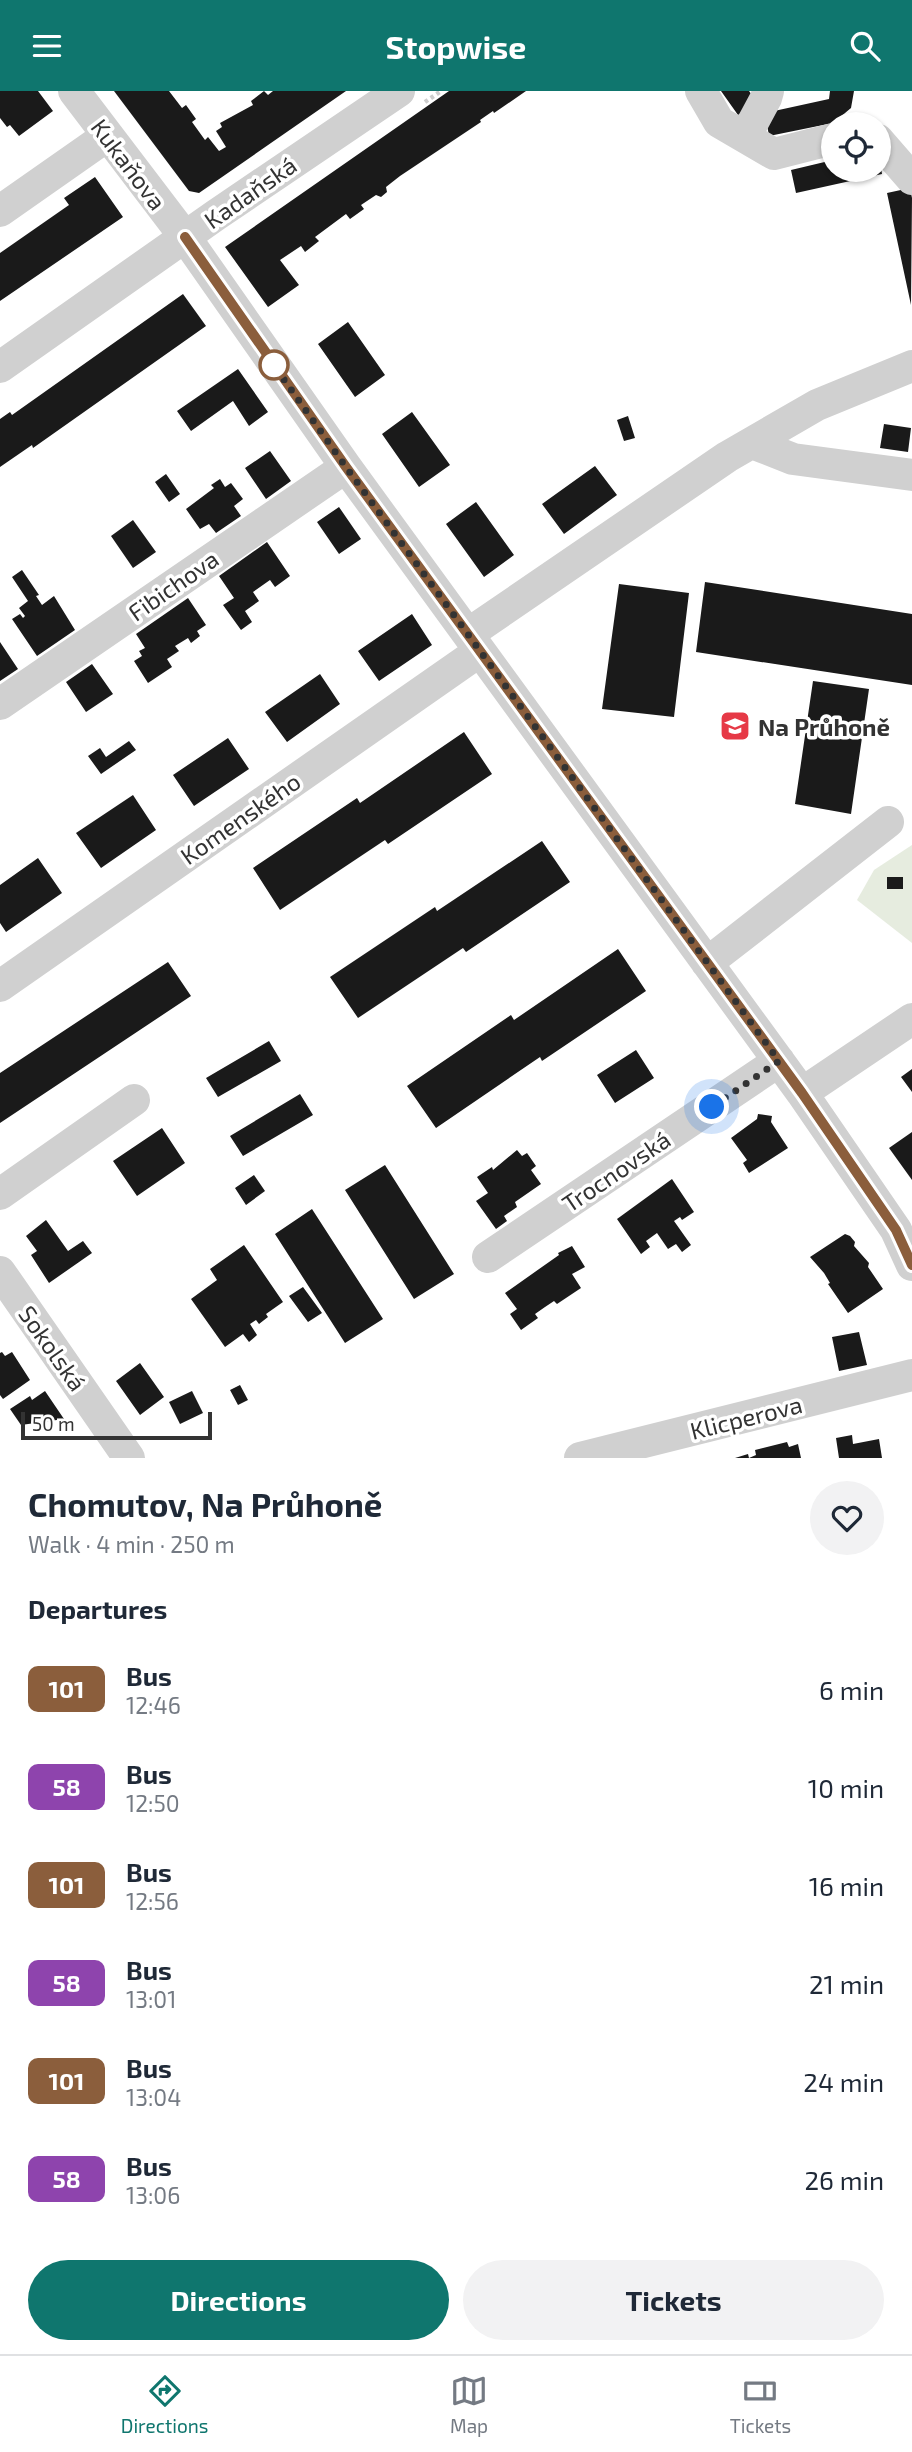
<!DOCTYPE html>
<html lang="en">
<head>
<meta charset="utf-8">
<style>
	:root { --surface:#fff; --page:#f2f2f3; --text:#1f2937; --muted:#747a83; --line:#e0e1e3; --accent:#0f766e }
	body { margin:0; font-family:"Exo 2",sans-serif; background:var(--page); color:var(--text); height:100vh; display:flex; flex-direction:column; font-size:26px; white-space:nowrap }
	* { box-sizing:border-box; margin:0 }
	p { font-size:23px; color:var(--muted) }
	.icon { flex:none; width:38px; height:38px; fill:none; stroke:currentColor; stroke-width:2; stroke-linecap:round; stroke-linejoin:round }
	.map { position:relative; height:1367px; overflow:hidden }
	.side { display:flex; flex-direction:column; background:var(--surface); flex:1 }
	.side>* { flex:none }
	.badge { padding:0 14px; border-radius:10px; font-size:24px; line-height:46px }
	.tools { position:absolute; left:821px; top:21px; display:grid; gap:14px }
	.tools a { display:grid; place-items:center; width:70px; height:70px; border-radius:50%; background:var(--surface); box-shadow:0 2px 5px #0004; font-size:35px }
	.scale { position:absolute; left:21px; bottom:18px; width:191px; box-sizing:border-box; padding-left:7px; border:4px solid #333; border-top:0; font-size:19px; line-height:24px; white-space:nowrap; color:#333; -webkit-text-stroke:5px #fff; paint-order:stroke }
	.you { position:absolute; width:35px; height:35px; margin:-18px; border:5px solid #fff; border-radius:50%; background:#1a73e8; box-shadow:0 0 0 10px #1a73e833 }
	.map>.badge { position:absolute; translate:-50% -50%; box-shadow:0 0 0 4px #fff }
	h2 { padding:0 28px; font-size:26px; line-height:63px }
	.round { display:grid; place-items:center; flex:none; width:74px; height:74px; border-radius:37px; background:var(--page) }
	.overview { display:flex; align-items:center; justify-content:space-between; height:119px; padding:0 28px }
	h1 { font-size:33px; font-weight:700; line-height:52px }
	.action { display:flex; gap:14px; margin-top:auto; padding:14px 28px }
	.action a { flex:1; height:80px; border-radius:42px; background:var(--accent); color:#fff; font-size:28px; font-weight:700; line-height:80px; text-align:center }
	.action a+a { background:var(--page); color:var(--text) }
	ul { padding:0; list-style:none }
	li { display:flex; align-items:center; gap:21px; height:98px; padding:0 28px }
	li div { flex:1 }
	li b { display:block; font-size:26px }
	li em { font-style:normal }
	li .badge { min-width:77px; font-weight:700; text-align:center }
	header { display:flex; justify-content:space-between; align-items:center; height:91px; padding:0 28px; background:var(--accent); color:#fff; font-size:32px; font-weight:700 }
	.tabs { display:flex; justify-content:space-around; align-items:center; height:98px; border-top:2px solid var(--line); background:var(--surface); font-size:19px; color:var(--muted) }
	.tabs a { display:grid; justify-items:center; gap:4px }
	.tabs .on { color:var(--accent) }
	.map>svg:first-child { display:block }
	.green { fill:#e6ecdf }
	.building { fill:#1a1a1a }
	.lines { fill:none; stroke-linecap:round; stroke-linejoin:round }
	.path { stroke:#cdcdcd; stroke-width:4.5; stroke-dasharray:3.5 3.5; stroke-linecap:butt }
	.minor { stroke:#d0d0d0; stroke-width:32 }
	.line-casing { stroke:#fff; stroke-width:16 }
	.line { stroke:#8b5e3c; stroke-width:10 }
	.walk { stroke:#333; stroke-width:7; stroke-dasharray:0 12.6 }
	.stop-dot { fill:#fff; stroke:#8b5e3c; stroke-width:3.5 }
	.labels { text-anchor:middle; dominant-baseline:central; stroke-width:7; stroke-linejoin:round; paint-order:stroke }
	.street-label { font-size:24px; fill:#333; stroke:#fff }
	.poi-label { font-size:24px; font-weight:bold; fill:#333; stroke:#fff; text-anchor:start }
</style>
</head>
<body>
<header><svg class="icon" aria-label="menu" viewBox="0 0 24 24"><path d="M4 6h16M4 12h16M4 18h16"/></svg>Stopwise<svg class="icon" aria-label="search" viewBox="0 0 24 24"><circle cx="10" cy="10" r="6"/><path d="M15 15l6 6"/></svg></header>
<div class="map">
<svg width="912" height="1367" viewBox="0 0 912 1367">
	<rect width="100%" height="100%" fill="#fff"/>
	<path class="green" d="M912 754V852L857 809 874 779Z"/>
	<path class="building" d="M0 0H38L53 20 19 45 10 34 7 36 0 27Z
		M114 0H169L182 17 186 14 196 28 192 31 205 49 208 46 219 60 226 56 216 40 222 36 220 32 253 14 251 10 264 0 268 4 273 0H346L199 102 189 100Z
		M449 0H526L494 22 493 20 480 29 481 31 400 85 386 96 387 101 381 106 376 104 361 114 364 118 350 128 346 123 315 146 319 150 305 161 301 155 280 169 299 194 268 216 225 156Z
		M721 0H749L757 11 738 24Z
		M830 0H854L851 17 833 32 769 45 765 22 829 8Z
		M833 69V79H878L880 71 882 83 796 102 791 79Z
		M95 86 123 126 0 210V162L69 114 64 107Z
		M910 97 912 107 911 214 887 102Z
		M183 203 206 235 33 357 32 354 0 376V328L10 321 12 324Z
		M348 231 385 284 355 306 318 253Z
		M238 278 268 321 249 335 233 310 191 340 177 320Z
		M412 321 450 374 419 396 382 343Z
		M628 325 635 347 624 350 617 329Z
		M884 333 911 337 908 361 880 357Z
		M270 360 291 390 266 408 245 377Z
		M595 375 617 404 564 443 542 413Z
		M166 383 180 403 169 411 155 391Z
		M220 388 225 396 231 392 243 408 234 415 241 425 216 442 209 433 200 438 186 418 214 397 211 394Z
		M476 411 514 464 484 486 446 433Z
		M339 416 361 448 339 463 317 431Z
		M133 429 156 461 133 477 111 445Z
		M267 451 290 485 275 496 270 489 253 501 259 510 245 520 252 531 241 539 223 514 234 507 219 485Z
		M22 479 39 504 36 505 42 514 54 505 75 539 37 565 12 528 20 523 23 527 25 525 19 517 28 510 12 486Z
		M705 491 912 523V594L696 561Z
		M619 493 689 502 674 626 602 618Z
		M188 507 206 534 197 540 200 545 191 552 188 547 175 555 179 560 167 568 172 576 148 592 134 570 142 565 139 560 145 557 136 543Z
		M412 523 432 554 379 590 358 560Z
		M0 551 18 578 0 590Z
		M92 573 113 603 86 621 66 591Z
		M320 583 340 613 287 651 265 621Z
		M813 590 869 598 851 723 795 713Z
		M464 641 492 683 388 753 385 749 280 819 253 777 357 707 360 712Z
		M228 647 249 678 194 715 173 684Z
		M129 650 136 659 101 683 88 665 100 657 106 666Z
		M133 704 156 739 101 777 76 742Z
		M542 750 570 791 466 861 463 857 358 927 330 886 435 816 437 820Z
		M38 767 62 802 6 841 0 832V794Z
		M887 786H903V798H887Z
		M618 858 646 900 542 970 540 966 436 1037 407 995 511 924 514 929Z
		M168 871 191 905 0 1032V982Z
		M269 950 281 970 218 1006 206 987Z
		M636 959 654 987 615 1012 597 984Z
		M912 978V1001L901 986Z
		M300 1003 313 1024 243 1065 230 1045Z
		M758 1023 772 1025 771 1031 788 1057 749 1082 743 1072 747 1069 731 1047 757 1028Z
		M162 1037 185 1072 137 1105 113 1070Z
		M912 1041V1089L889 1057Z
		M517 1059 522 1065 527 1062 536 1075 531 1079 541 1093 515 1111 517 1116 504 1125 507 1130 496 1138 476 1110 488 1102 477 1086 492 1076 493 1079Z
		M385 1074 454 1183 414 1208 345 1099Z
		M254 1084 265 1100 246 1114 235 1097Z
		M672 1088 694 1121 682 1129 680 1126 674 1130 691 1154 682 1161 676 1153 668 1158 657 1142 646 1150 650 1156 641 1163 617 1128Z
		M312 1118 383 1228 345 1252 275 1143Z
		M46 1129 68 1160 83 1150 92 1162 49 1192 31 1164 37 1160 26 1145Z
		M845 1143 850 1145 855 1151 854 1155 869 1172 868 1176 883 1198 848 1222 828 1193 830 1192 824 1182 810 1166Z
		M244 1154 283 1211 266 1223 268 1226 259 1233 256 1229 250 1233 257 1244 249 1251 243 1243 225 1256 191 1208 217 1189 210 1178Z
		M572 1155 585 1176 572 1183 581 1197 557 1213 554 1210 545 1216 535 1223 538 1227 521 1239 510 1223 517 1218 505 1202 559 1164 558 1162Z
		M303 1196 322 1222 308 1231 289 1205Z
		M859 1241 867 1274 839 1280 832 1246Z
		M2 1261 5 1265 12 1261 30 1289 3 1308 0 1304V1262Z
		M140 1272 164 1306 140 1324 116 1290Z
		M240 1294 248 1309 238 1314 230 1299Z
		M45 1300 64 1328 21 1334 10 1318 30 1305 32 1309Z
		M192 1300 203 1322 180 1333 169 1311Z
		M852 1344 853 1353 879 1348 882 1367H839L836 1347Z
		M787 1351 789 1356 798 1353 801 1367H735L748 1363 749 1367 756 1364 755 1359Z"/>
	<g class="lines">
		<path class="path" d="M425 11 441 0"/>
		<path class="minor" d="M74 0 185 146 346 376 802 1002 896 1139 912 1174
			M701 0 719 31 774 63 833 48
			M745 46 766 7 768 0
			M878 49 912 88
			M0 120 107 45
			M0 276 216 124 399 0
			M752 352 793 368 912 384
			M468 543 727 366 817 314 912 275
			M0 613 346 376
			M707 872 888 731
			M0 895 480 560
			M802 1002 912 928
			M0 1103 134 1009
			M488 1166 779 970
			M0 1181 129 1367
			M580 1367 912 1284"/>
	</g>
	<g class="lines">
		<g class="line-casing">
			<path id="line" d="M185 146 346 376 802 1002 896 1139 912 1174"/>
		</g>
		<use href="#line" class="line"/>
		<path class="walk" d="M274 274 268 266 346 376 779 970 712 1016"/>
	</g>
	<defs>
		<g id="school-square" transform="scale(1.575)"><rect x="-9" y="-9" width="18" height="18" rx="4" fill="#e63946" stroke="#fff"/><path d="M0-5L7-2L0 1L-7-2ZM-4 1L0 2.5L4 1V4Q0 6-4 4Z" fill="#fff"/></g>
	</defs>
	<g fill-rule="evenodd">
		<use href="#school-square" x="735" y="635"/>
	</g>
	<circle class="stop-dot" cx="274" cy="274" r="14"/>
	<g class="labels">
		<g class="street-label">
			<text transform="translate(129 73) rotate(53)">Kukaňova</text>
			<text transform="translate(250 101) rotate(-35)">Kadaňská</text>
			<text transform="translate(173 494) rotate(-35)">Fibichova</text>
			<text transform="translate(240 727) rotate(-35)">Komenského</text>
			<text transform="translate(616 1080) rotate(-34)">Trocnovská</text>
			<text transform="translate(53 1257) rotate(55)">Sokolská</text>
			<text transform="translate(746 1326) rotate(-14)">Klicperova</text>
		</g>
		<g class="poi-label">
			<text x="758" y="635">Na Průhoně</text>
		</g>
	</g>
</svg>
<div class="tools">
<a><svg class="icon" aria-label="locate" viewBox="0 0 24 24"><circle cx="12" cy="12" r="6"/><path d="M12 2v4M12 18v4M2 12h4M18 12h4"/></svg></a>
</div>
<div class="scale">50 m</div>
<div class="you" style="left:712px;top:1016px"></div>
</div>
<section class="side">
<div class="overview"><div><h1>Chomutov, Na Průhoně</h1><p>Walk · 4 min · 250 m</p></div><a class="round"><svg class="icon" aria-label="heart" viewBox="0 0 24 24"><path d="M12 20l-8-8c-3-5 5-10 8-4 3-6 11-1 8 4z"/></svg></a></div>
<h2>Departures</h2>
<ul>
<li><span class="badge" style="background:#8b5e3c;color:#fff">101</span><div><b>Bus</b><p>12:46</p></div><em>6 min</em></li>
<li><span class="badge" style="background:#8e44ad;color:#fff">58</span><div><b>Bus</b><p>12:50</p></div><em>10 min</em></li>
<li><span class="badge" style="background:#8b5e3c;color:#fff">101</span><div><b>Bus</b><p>12:56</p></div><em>16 min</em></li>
<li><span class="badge" style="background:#8e44ad;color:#fff">58</span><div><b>Bus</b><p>13:01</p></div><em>21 min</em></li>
<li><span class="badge" style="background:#8b5e3c;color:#fff">101</span><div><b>Bus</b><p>13:04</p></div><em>24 min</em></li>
<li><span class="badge" style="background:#8e44ad;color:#fff">58</span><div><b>Bus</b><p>13:06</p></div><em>26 min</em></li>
</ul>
<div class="action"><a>Directions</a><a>Tickets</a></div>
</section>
<nav class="tabs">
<a class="on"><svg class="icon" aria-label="directions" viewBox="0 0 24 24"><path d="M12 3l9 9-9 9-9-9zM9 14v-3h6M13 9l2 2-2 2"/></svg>Directions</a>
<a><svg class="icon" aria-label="map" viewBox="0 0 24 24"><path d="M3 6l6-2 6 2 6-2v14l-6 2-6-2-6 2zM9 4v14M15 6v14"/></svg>Map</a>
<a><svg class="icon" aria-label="tickets" viewBox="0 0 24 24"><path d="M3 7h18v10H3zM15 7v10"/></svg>Tickets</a>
</nav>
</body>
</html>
